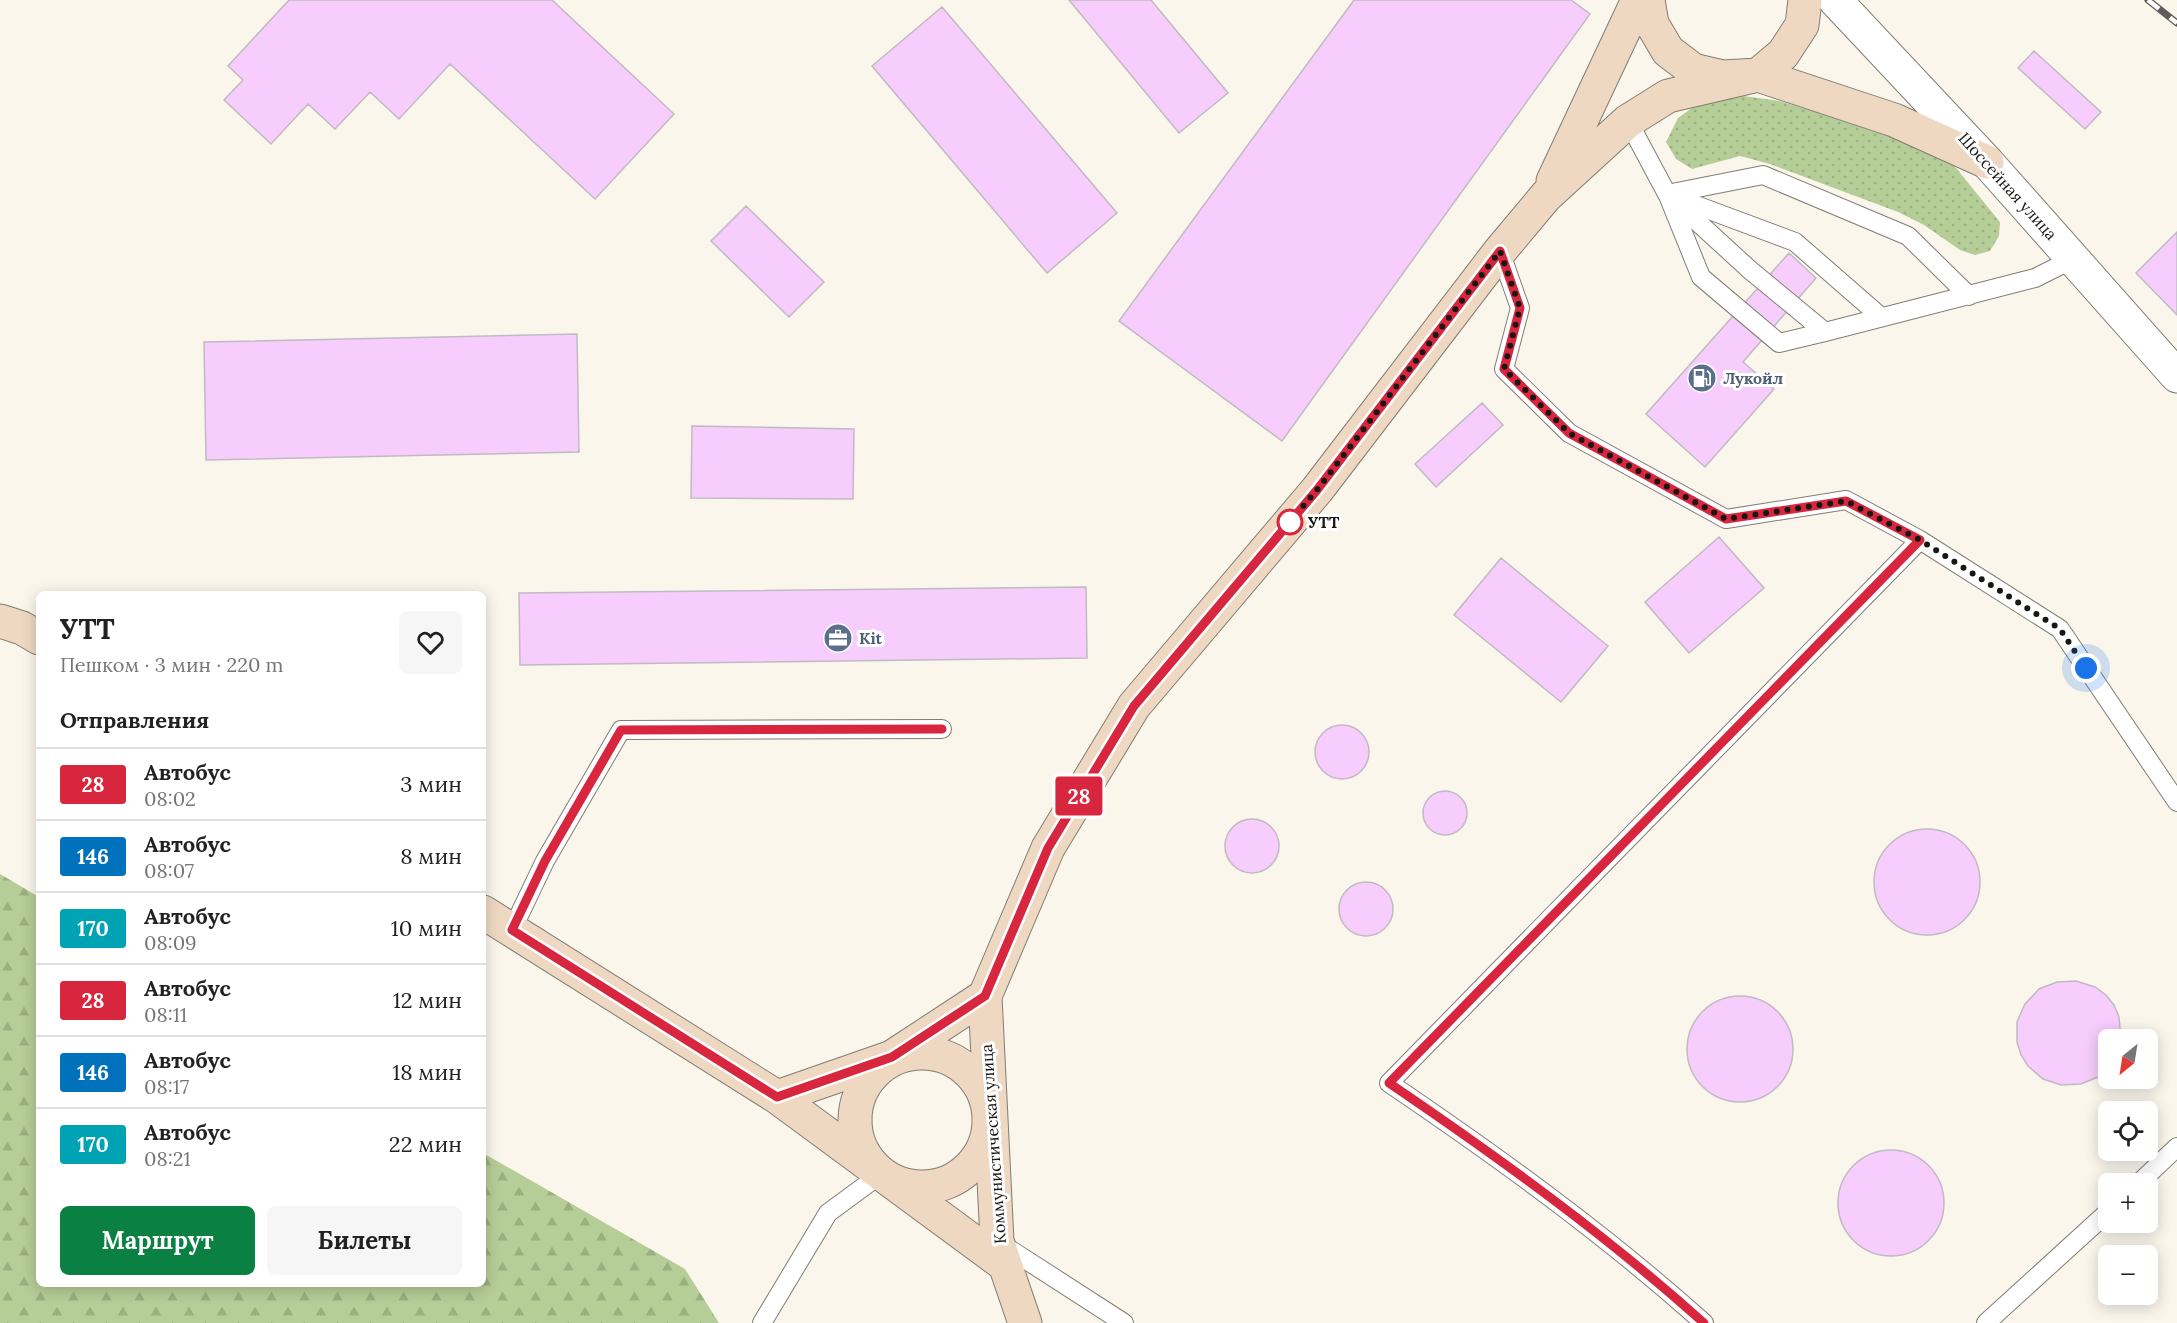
<!DOCTYPE html>
<html lang="ru">
<head>
<meta charset="utf-8">
<style>
	:root { --surface:#fff; --page:#f6f6f6; --text:#222; --muted:#767676; --line:#e0e0e0; --accent:#0b8043 }
	body { margin:0; font-family:Lora,serif; background:var(--page); color:var(--text); height:100vh; display:flex; flex-direction:column; font-size:22px; white-space:nowrap }
	* { box-sizing:border-box; margin:0 }
	p { font-size:20px; color:var(--muted) }
	.icon { flex:none; width:33px; height:33px; fill:none; stroke:currentColor; stroke-width:2; stroke-linecap:round; stroke-linejoin:round }
	.map { position:relative; flex:1; overflow:hidden }
	.drawer { position:absolute; left:36px; top:591px; width:450px; height:696px; display:flex; flex-direction:column; background:var(--surface); border-radius:9px; box-shadow:0 3px 15px #0003 }
	.drawer>* { flex:none }
	.badge { padding:0 12px; border-radius:4px; font-size:21px; line-height:39px }
	.needle { width:39px; rotate:210deg }
	.tools { position:absolute; left:2098px; top:1029px; display:grid; gap:12px }
	.tools a { display:grid; place-items:center; width:60px; height:60px; border-radius:9px; background:var(--surface); box-shadow:0 3px 15px #0003; font-size:30px }
	.you { position:absolute; width:30px; height:30px; margin:-15px; border:4px solid #fff; border-radius:50%; background:#1a73e8; box-shadow:0 0 0 9px #1a73e833 }
	.map>.badge { position:absolute; translate:-50% -50%; box-shadow:0 0 0 3px #fff }
	h2 { padding:0 24px; font-size:22px; line-height:54px }
	.round { display:grid; place-items:center; flex:none; width:63px; height:63px; border-radius:9px; background:var(--page) }
	.summary { display:flex; align-items:center; justify-content:space-between; height:102px; padding:0 24px }
	h1 { font-size:28px; font-weight:700; line-height:45px }
	.button { display:flex; gap:12px; margin-top:auto; padding:12px 24px }
	.button a { flex:1; height:69px; border-radius:9px; background:var(--accent); color:#fff; font-size:24px; font-weight:700; line-height:69px; text-align:center }
	.button a+a { background:var(--page); color:var(--text) }
	ul { padding:0; list-style:none }
	li { display:flex; align-items:center; gap:18px; height:72px; padding:0 24px; border-top:2px solid var(--line) }
	li div { flex:1 }
	li b { display:block; font-size:22px }
	li em { font-style:normal }
	li .badge { min-width:66px; font-weight:700; text-align:center }
	.map>svg:first-child { display:block }
	.grass { fill:url(#grass-dots) }
	.forest { fill:url(#forest-firs) }
	.building { fill:#f6cdfd; stroke:#c1bac2; stroke-width:1.5 }
	.lines { fill:none; stroke-linecap:round; stroke-linejoin:round }
	.service-casing { stroke:#807d74; stroke-width:20 }
	.tertiary-casing { stroke:#807d74; stroke-width:35 }
	.secondary-casing { stroke:#807d74; stroke-width:35 }
	.service { stroke:#fff; stroke-width:18 }
	.tertiary { stroke:#fff; stroke-width:33 }
	.secondary { stroke:#eed8c2; stroke-width:33 }
	.rail-casing { stroke:#605d58; stroke-width:7 }
	.rail { stroke:#fff; stroke-width:4.5; stroke-dasharray:14; stroke-linecap:butt }
	.line-casing { stroke:#fff; stroke-width:14 }
	.line { stroke:#d7263d; stroke-width:9 }
	.walk { stroke:#191714; stroke-width:6; stroke-dasharray:0 10.8 }
	.stop-dot { fill:#fff; stroke:#d7263d; stroke-width:3 }
	.labels { text-anchor:middle; dominant-baseline:central; stroke-width:6; stroke-linejoin:round; paint-order:stroke }
	.street-label { font-size:16px; fill:#191714; stroke:#fff }
	.service-label { font-size:16px; font-weight:bold; fill:#4e5e75; stroke:#fff; text-anchor:start }
	.stop-label { font-size:16px; font-weight:bold; fill:#191714; stroke:#fff; text-anchor:start }
</style>
</head>
<body>
<div class="map">
<svg width="2177" height="1323" viewBox="0 0 2177 1323">
	<defs>
		<pattern id="grass-dots" width="8" height="8" patternUnits="userSpaceOnUse" patternTransform="scale(1.5)"><rect width="8" height="8" fill="#b5cd97"/><path d="M2 2h.1M6 6h.1" fill="none" stroke="#9baf81" stroke-width="1.8" stroke-linecap="round"/></pattern>
		<pattern id="forest-firs" width="22" height="20" patternUnits="userSpaceOnUse" patternTransform="scale(1.5)"><rect width="22" height="20" fill="#b5cd97"/><path d="M5 1l3.5 6h-7zM16 11l3.5 6h-7z" fill="#9baf81"/></pattern>
	</defs>
	<rect width="100%" height="100%" fill="#faf6ec"/>
	<path class="grass" d="M1744 96 1779 101 1847 121 1936 151 1956 168 2000 222 1999 236 1990 251 1975 255 1960 250 1924 225 1898 212 1770 164 1740 156 1692 169 1676 159 1666 142 1678 118 1703 100Z"/>
	<path class="forest" d="M0 874 39 897V1284H483V1153L685 1269 719 1323H0Z"/>
	<path class="building" d="M289 0H552L674 114 595 199 450 64 399 119 370 92 335 129 308 104 271 144 224 100 243 80 228 66Z
		M1069 0H1151L1228 93 1179 133Z
		M1354 0H1571L1590 14 1282 441 1119 321Z
		M942 7 1117 213 1047 273 872 66Z
		M2034 51 2101 112 2085 129 2018 68Z
		M746 206 824 282 789 317 711 241Z
		M2177 232V315L2136 273Z
		M1789 253 1816 278 1743 362 1774 389 1705 467 1646 414Z
		M577 334 579 452 206 460 204 342Z
		M1482 403 1503 425 1436 487 1415 464Z
		M692 426 854 429 853 499 691 498Z
		M1719 537 1764 588 1689 653 1645 602Z
		M1501 558 1608 646 1561 702 1454 615Z
		M1086 587 1087 658 520 665 519 593Z
		M1315 752a27 27 0 1 1 54 0a27 27 0 1 1-54 0Z
		M1423 813a22 22 0 1 1 44 0a22 22 0 1 1-44 0Z
		M1225 846a27 27 0 1 1 54 0a27 27 0 1 1-54 0Z
		M1874 882a53 53 0 1 1 106 0a53 53 0 1 1-106 0Z
		M1339 909a27 27 0 1 1 54 0a27 27 0 1 1-54 0Z
		M2076 981 2095 987 2106 995 2114 1005 2119 1017 2121 1040H2109V1067L2098 1077 2081 1084 2061 1085 2043 1079 2028 1066 2021 1055 2017 1042V1022L2025 1004 2039 989 2057 982Z
		M1687 1049a53 53 0 1 1 106 0a53 53 0 1 1-106 0Z
		M1838 1203a53 53 0 1 1 106 0a53 53 0 1 1-106 0Z"/>
	<g class="lines">
		<g class="service-casing">
			<path id="service" d="M1628 121 1667 194 1750 270 1825 332 2035 278 2073 259
				M1667 194 1763 175 1908 236 1969 296
				M1669 198 1701 277 1779 343 1825 332
				M1677 198 1795 242 1881 317
				M1500 251 1520 308 1504 369 1569 433 1726 519 1846 500 1920 540
				M512 930 545 861 621 730 942 729
				M2138 1184 2177 1147
				M1000 1243 1124 1323
				M762 1323 828 1213 881 1174
				M1704 1323C1606 1235 1498 1157 1389 1083L1920 540 2060 629 2177 802
				M1986 1323 2109 1211"/>
		</g>
		<g class="tertiary-casing">
			<path id="tertiary" d="M1835 0 1987 162 2177 376"/>
		</g>
		<g class="secondary-casing">
			<path id="secondary" d="M1648 0 1652 24 1668 51 1693 70 1723 77 1758 75 1783 54 1802 25 1805 0
				M1553 181 1638 0
				M0 621 22 628 39 638
				M483 912 777 1097 1005 1265
				M985 996 997 1241 1025 1323
				M855 1120a67 67 0 1 1 134 0a67 67 0 1 1-134 0Z
				M777 1097 892 1057 985 996 1048 848 1134 706 1317 490 1500 251 1546 196 1628 121 1668 96 1758 75 1894 120 1987 162"/>
		</g>
		<use href="#service" class="service"/>
		<use href="#tertiary" class="tertiary"/>
		<use href="#secondary" class="secondary"/>
		<g class="rail-casing">
			<path id="rail" d="M2148 0 2177 23"/>
		</g>
		<use href="#rail" class="rail"/>
	</g>
	<g class="lines">
		<g class="line-casing">
			<path id="line" d="M942 729 621 730 545 861 512 930 777 1097 892 1057 985 996 1048 848 1134 706 1317 490 1500 251 1520 308 1504 369 1569 433 1726 519 1846 501 1920 540 1389 1083C1498 1157 1606 1235 1704 1323"/>
		</g>
		<use href="#line" class="line"/>
		<path class="walk" d="M1290 522 1286 526 1317 490 1500 251 1520 308 1504 369 1569 433 1726 519 1846 501 1920 540 2060 629 2086 668"/>
	</g>
	<defs>
		<g id="fuel-disc" transform="scale(1.5)"><circle r="9.5" fill="#5c6f8a" stroke="#fff"/><path d="M-5.5-6h7V0h2V4h1.3V-2.5L3-4.5l.8-.8L6-3V5H2.5V1h-1V6h-7ZM-4.2-4.7v3.2H.2V-4.7Z" fill="#fff"/></g>
		<g id="office-disc" transform="scale(1.5)"><circle r="9.5" fill="#5c6f8a" stroke="#fff"/><path d="M-6-3h4V-5.5h4V-3h4V5H-6ZM-1-4.5V-3h2v-1.5ZM-6 0V1H6V0Z" fill="#fff"/></g>
	</defs>
	<g fill-rule="evenodd">
		<use href="#fuel-disc" x="1702" y="378"/>
		<use href="#office-disc" x="838" y="638"/>
	</g>
	<circle class="stop-dot" cx="1290" cy="522" r="12"/>
	<g class="labels">
		<g class="street-label">
			<text transform="translate(2008 186) rotate(48)">Шоссейная улица</text>
			<text transform="translate(993 1144) rotate(-94)">Коммунистическая улица</text>
		</g>
		<g class="service-label">
			<text x="1723" y="378">Лукойл</text>
			<text x="859" y="638">Kit</text>
		</g>
		<g class="stop-label">
			<text x="1308" y="522">УТТ</text>
		</g>
	</g>
</svg>
<div class="tools">
<a><svg class="needle" viewBox="-14 -14 28 28"><path d="M0-13l5 13h-10z" fill="#e53935"/><path d="M0 13l5-13h-10z" fill="#767676"/></svg></a>
<a><svg class="icon" aria-label="locate" viewBox="0 0 24 24"><circle cx="12" cy="12" r="6"/><path d="M12 2v4M12 18v4M2 12h4M18 12h4"/></svg></a>
<a>+</a>
<a>−</a>
</div>
<div class="you" style="left:2086px;top:668px"></div>
<b class="badge" style="left:1079px;top:796px;background:#d7263d;color:#fff">28</b>
<section class="drawer">
<div class="summary"><div><h1>УТТ</h1><p>Пешком · 3 мин · 220 m</p></div><a class="round"><svg class="icon" aria-label="heart" viewBox="0 0 24 24"><path d="M12 20l-8-8c-3-5 5-10 8-4 3-6 11-1 8 4z"/></svg></a></div>
<h2>Отправления</h2>
<ul>
<li><span class="badge" style="background:#d7263d;color:#fff">28</span><div><b>Автобус</b><p>08:02</p></div><em>3 мин</em></li>
<li><span class="badge" style="background:#0072bc;color:#fff">146</span><div><b>Автобус</b><p>08:07</p></div><em>8 мин</em></li>
<li><span class="badge" style="background:#00a3b4;color:#fff">170</span><div><b>Автобус</b><p>08:09</p></div><em>10 мин</em></li>
<li><span class="badge" style="background:#d7263d;color:#fff">28</span><div><b>Автобус</b><p>08:11</p></div><em>12 мин</em></li>
<li><span class="badge" style="background:#0072bc;color:#fff">146</span><div><b>Автобус</b><p>08:17</p></div><em>18 мин</em></li>
<li><span class="badge" style="background:#00a3b4;color:#fff">170</span><div><b>Автобус</b><p>08:21</p></div><em>22 мин</em></li>
</ul>
<div class="button"><a>Маршрут</a><a>Билеты</a></div>
</section>
</div>
</body>
</html>
